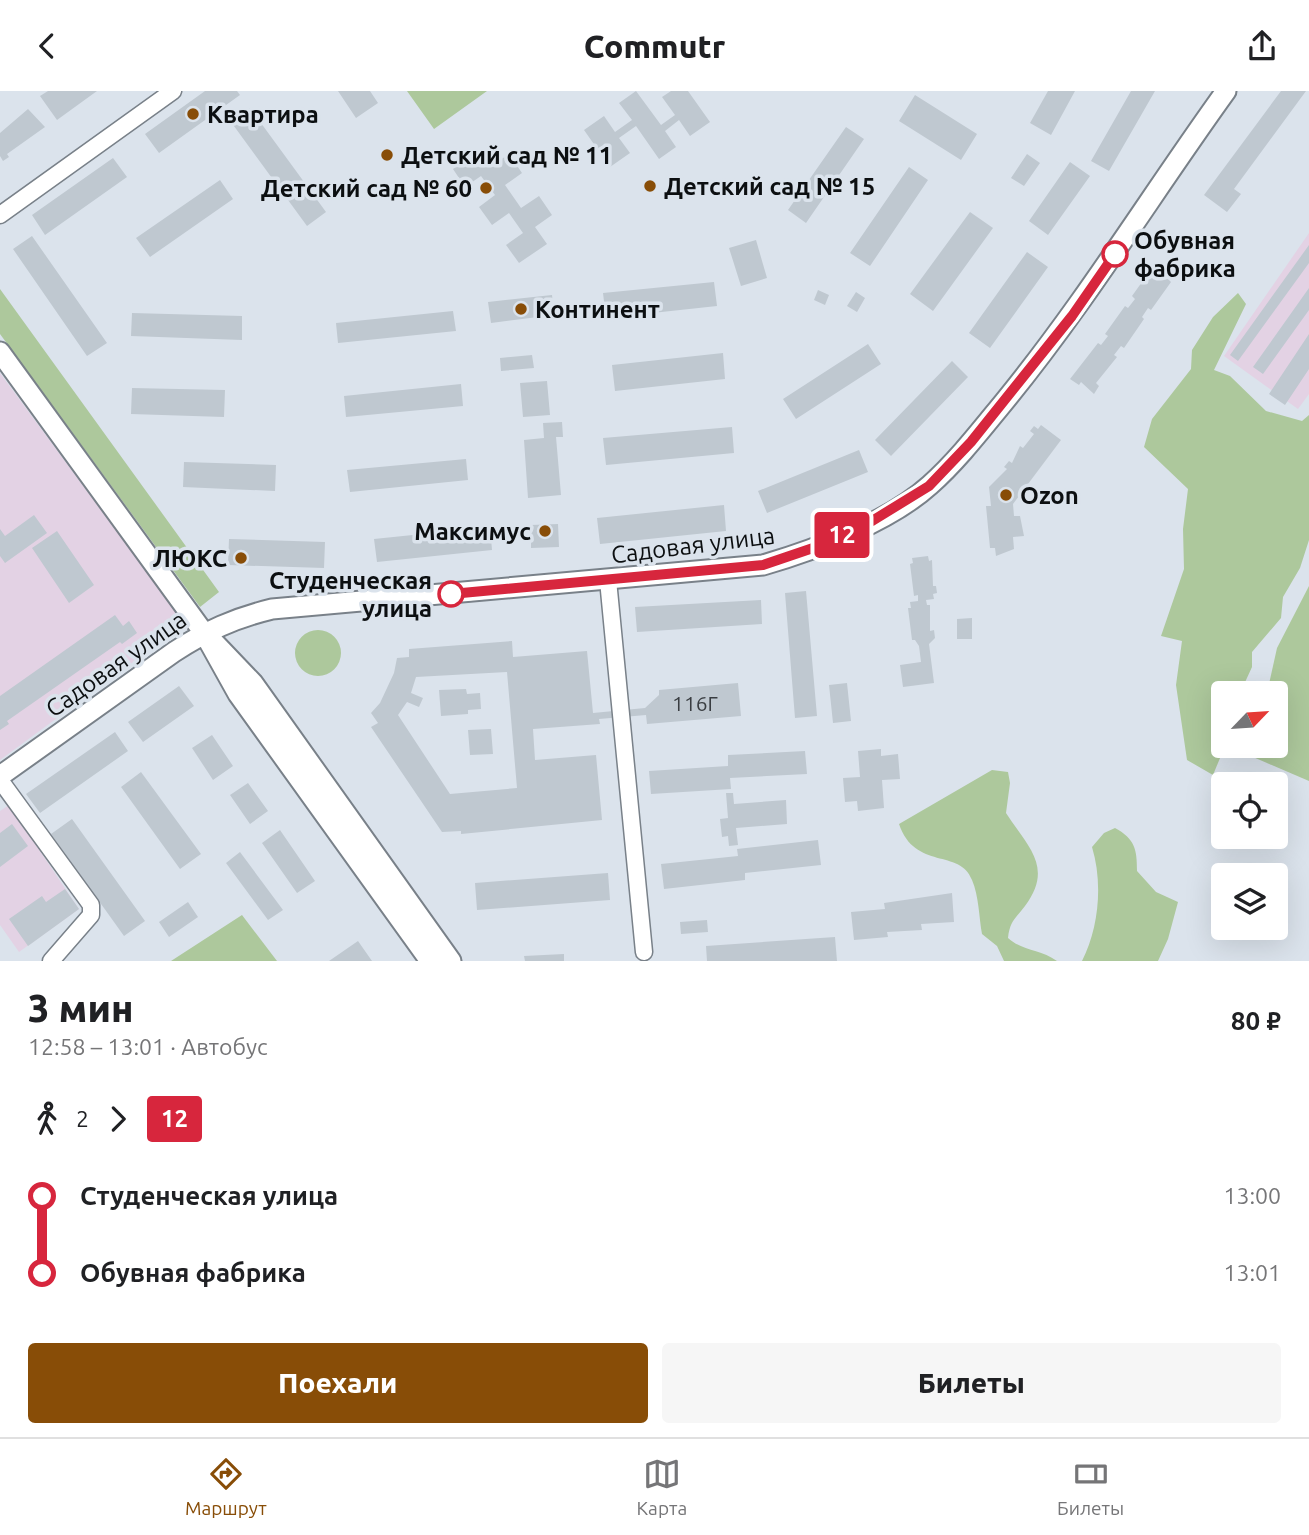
<!DOCTYPE html>
<html lang="ru">
<head>
<meta charset="utf-8">
<style>
	:root { --surface:#fff; --page:#f6f6f6; --text:#202124; --muted:#757577; --line:#e0e0e0; --accent:#884d07 }
	body { margin:0; font-family:Ubuntu,sans-serif; background:var(--page); color:var(--text); height:100vh; display:flex; flex-direction:column; font-size:26px; white-space:nowrap }
	* { box-sizing:border-box; margin:0 }
	p { font-size:23px; color:var(--muted) }
	.icon { flex:none; width:38px; height:38px; fill:none; stroke:currentColor; stroke-width:2; stroke-linecap:round; stroke-linejoin:round }
	.map { position:relative; height:870px; overflow:hidden }
	.details { display:flex; flex-direction:column; background:var(--surface); flex:1 }
	.details>* { flex:none }
	.badge { padding:0 14px; border-radius:5px; font-size:24px; line-height:46px }
	.needle { width:46px; rotate:65deg }
	.controls { position:absolute; left:1211px; top:590px; display:grid; gap:14px }
	.controls a { display:grid; place-items:center; width:77px; height:77px; border-radius:7px; background:var(--surface); box-shadow:0 7px 28px #0002; font-size:35px }
	.map>.badge { position:absolute; translate:-50% -50%; box-shadow:0 0 0 4px #fff }
	.legs { display:flex; align-items:center; gap:10px; height:77px; padding:0 28px; font-size:23px }
	.legs p { margin-inline-start:auto }
	.overview { display:flex; align-items:center; justify-content:space-between; height:119px; padding:0 28px }
	h1 { font-size:38px; font-weight:800; line-height:52px }
	.cta { display:flex; gap:14px; margin-top:auto; padding:14px 28px }
	.cta a { flex:1; height:80px; border-radius:7px; background:var(--accent); color:#fff; font-size:28px; font-weight:800; line-height:80px; text-align:center }
	.cta a+a { background:var(--page); color:var(--text) }
	ul { padding:0 28px; list-style:none }
	li { display:flex; align-items:center; gap:24px; height:77px; font-size:26px }
	li i { display:grid; place-items:center; width:10px; height:100%; margin:0 9px; background:currentColor }
	li i::after { content:''; width:18px; height:18px; margin:-9px; border:5px solid; border-radius:50%; background:var(--surface) }
	li p { margin-inline-start:auto }
	li:first-child i { background:linear-gradient(#0000 50%,currentColor 0) }
	li:last-child i { background:linear-gradient(currentColor 50%,#0000 0) }
	header { display:flex; justify-content:space-between; align-items:center; height:91px; padding:0 28px; background:var(--surface); font-size:32px; font-weight:800 }
	.menu { display:flex; justify-content:space-around; align-items:center; height:98px; border-top:2px solid var(--line); background:var(--surface); font-size:19px; color:var(--muted) }
	.menu a { display:grid; justify-items:center; gap:4px }
	.menu .active { color:var(--accent) }
	.map>svg:first-child { display:block }
	.industrial { fill:#e3d2e4 }
	.green { fill:#adc89c }
	.building { fill:#bfc8d0; fill-rule:evenodd }
	.lines { fill:none; stroke-linecap:round; stroke-linejoin:round }
	.minor-casing { stroke:#798189; stroke-width:19 }
	.major-casing { stroke:#798189; stroke-width:23 }
	.minor { stroke:#fff; stroke-width:16 }
	.major { stroke:#fff; stroke-width:19 }
	.line-1-casing { stroke:#fff; stroke-width:16 }
	.line-1 { stroke:#d7263d; stroke-width:10 }
	.poi-dot { fill:#884d07; stroke:#dbe3ec; stroke-width:2.5 }
	.stop-1-dot { fill:#fff; stroke:#d7263d; stroke-width:3.5 }
	.labels { text-anchor:middle; dominant-baseline:central; stroke-width:7; stroke-linejoin:round; paint-order:stroke }
	.number-label { font-size:21px; fill:#393d41 }
	.poi-label { font-size:24px; font-weight:bold; fill:#0c0f11; stroke:#dbe3ec; text-anchor:start }
	.stop-label { font-size:24px; font-weight:bold; fill:#0c0f11; stroke:#dbe3ec; text-anchor:start }
	.street-label { font-size:24px; fill:#0c0f11; stroke:#dbe3ec }
</style>
</head>
<body>
<header><svg class="icon" aria-label="back" viewBox="0 0 24 24"><path d="M15 5l-7 7 7 7"/></svg>Commutr<svg class="icon" aria-label="share" viewBox="0 0 24 24"><path d="M12 15V3M7 8l5-5 5 5M5 13v7h14v-7"/></svg></header>
<div class="map">
<svg width="1309" height="870" viewBox="0 0 1309 870">
	<rect width="100%" height="100%" fill="#dbe3ec"/>
	<path class="industrial" d="M1309 142V303L1298 318 1224 265Z
		M0 282 185 533 0 669Z
		M9 714 79 818 19 861 0 834V720Z"/>
	<path class="green" d="M407 0H487L434 38Z
		M0 198 219 501 200 516 0 243Z
		M1238 202 1246 213 1214 279 1230 285 1266 320 1302 330 1309 324V449L1300 477 1283 506 1281 527 1252 561V576L1241 600 1223 602 1225 655 1213 684 1187 669 1176 594 1182 550 1161 545 1184 478 1183 438 1188 398 1144 356 1152 328 1191 278 1192 259 1213 226Z
		M1309 495V690L1253 666 1256 655 1276 654V602H1267L1277 557Z
		M295 562a23 23 0 1 1 46 0a23 23 0 1 1-46 0Z
		M992 679 1008 681 1010 692 1006 722C1028 756 1054 776 1025 815 1015 828 1010 830 1008 847 1022 860 1040 858 1057 870H1004L997 855 982 843C979 827 979 805 972 789 960 757 915 780 899 733Z
		M1115 737C1135 748 1137 758 1137 780L1156 801 1178 811 1168 848 1158 870H1082C1099 837 1103 792 1092 756L1104 742Z
		M242 824 277 870H171Z"/>
	<path class="building" d="M48 0H97L57 29 40 5Z
		M205 0H237L240 4 159 62 145 43Z
		M338 0H370L378 12 356 27Z
		M636 0 661 34 675 24 662 6 671 0H688L710 31 690 45 679 29 665 40 676 56 659 68 636 35 619 47 630 62 610 76 584 39 604 25 615 41 632 29 619 12Z
		M1048 0H1075L1051 44 1030 32Z
		M1131 0H1155L1109 80 1091 70Z
		M1281 0H1306L1234 98 1241 103 1227 121 1204 104Z
		M915 4 977 43 961 69 899 30Z
		M250 17 326 121 307 135 231 31Z
		M28 18 45 36 7 63 9 66 3 70 0 65V42Z
		M846 36 864 48 806 132 788 119Z
		M479 60 490 76 509 63 522 82 505 94 521 117 539 105 552 124 535 136 547 153 519 172 506 154 523 142 509 122 492 134 479 116 495 104 481 85 465 96 453 78Z
		M1027 63 1040 72 1024 95 1011 87Z
		M113 67 127 86 45 144 32 124Z
		M1070 71 1090 85 1048 144 1029 130Z
		M909 76 928 89 870 175 850 162Z
		M220 89 233 108 150 166 136 147Z
		M970 121 993 137 933 220 910 203Z
		M32 145 107 252 87 265 13 158Z
		M756 149 767 187 741 195 729 157Z
		M1309 154V172L1238 270 1230 264Z
		M1027 161 1048 176 990 257 969 242Z
		M1159 175 1172 184 1169 189 1171 191 1151 219 1148 217 1142 226 1144 228 1124 257 1121 255 1114 264 1117 266 1096 292 1099 295 1094 303 1081 291 1079 294 1070 288 1098 252 1101 254 1108 245 1105 243 1125 215 1128 217 1135 208 1132 205 1152 177 1155 179Z
		M714 191 717 215 606 227 603 202Z
		M1309 197V219L1263 283 1253 276Z
		M818 199 829 204 825 214 814 209Z
		M856 201 865 207 857 221 847 215Z
		M552 204 554 224 491 232 488 211Z
		M453 220 456 240 338 252 336 232Z
		M132 222 242 225V249L131 245Z
		M1309 243V278L1285 314 1269 303Z
		M868 253 881 273 796 328 783 308Z
		M723 262 725 288 615 300 612 274Z
		M532 264 534 277 501 280 500 267Z
		M952 270 968 286 891 365 875 349Z
		M547 290 550 324 523 326 520 292Z
		M461 293 463 315 346 326 344 305Z
		M132 297 225 299 224 326 131 323Z
		M562 331 563 346H556L561 404 528 407 524 349 544 347 543 332Z
		M1041 334 1061 349 1013 413 1014 425H1020L1024 445 1013 446 1014 458 996 465 995 457H990L986 415H991L989 396 1007 378 1004 376 1009 370 1012 372 1020 355 1023 357 1034 343 1030 340 1034 335 1038 338Z
		M732 336 734 362 606 374 603 347Z
		M859 359 868 381 767 422 758 400Z
		M466 368 468 389 350 401 347 379Z
		M184 371 276 374 275 400 183 396Z
		M724 414 726 440 600 453 597 427Z
		M34 424 47 442 5 472 0 465V438L5 445Z
		M558 433 559 456 531 457V434Z
		M490 436 492 459 377 471 374 448Z
		M57 440 94 494 69 512 32 457Z
		M229 448 325 451 324 477 228 474Z
		M928 465 929 470 932 469 933 495H936L937 502 933 503 934 508 926 509 927 514H930V540L934 539 935 547 929 553 934 592 903 596 900 574 921 571 919 555 915 549H912L908 517H911L910 511 918 510V504L914 505 910 473 913 472 912 467Z
		M806 500 817 625 795 627 785 502Z
		M761 509 762 533 637 541 635 516Z
		M115 524 123 535 129 530 137 542 122 553 120 551 7 630 9 633 0 639V605Z
		M972 527V548H957V528Z
		M512 550 513 566 587 560 593 622 645 617 659 604V599L738 592 741 625 647 633 646 624 599 628 600 633 533 638 535 669 596 664 602 729 461 743V740L442 741 371 636 378 632 371 622 380 612 394 582 397 567 409 566V558ZM507 581 517 697 450 703 398 624 407 611 419 616 423 607 411 602 416 586Z
		M847 592 851 630 833 632 829 594Z
		M179 595 194 615 143 651 128 631Z
		M466 598 467 603 480 602 481 618 468 619V623L441 625 439 599Z
		M491 638 493 663 470 664 468 639Z
		M115 641 128 660 40 722 26 703Z
		M212 644 233 675 213 689 192 657Z
		M881 658V665L898 663 900 688 882 689 884 717 858 720 857 710 845 711 843 687 860 686 858 660Z
		M805 660 807 683 730 687 731 698 651 703 649 680 728 675V664Z
		M141 681 201 763 180 778 121 696Z
		M248 692 268 720 250 733 230 704Z
		M726 702H733L734 713 786 709 787 733 736 737 738 754 729 755 728 745 722 746 720 728 728 727Z
		M72 728 145 830 124 845 51 743Z
		M12 733 28 755 0 776V742Z
		M280 739 315 790 297 802 262 752Z
		M818 749 821 774 745 782V789L664 798 661 773 738 765 737 758Z
		M240 761 283 819 268 829 226 772Z
		M608 782 610 809 477 819 475 792Z
		M65 798 79 818 28 855 9 828 42 805 46 811Z
		M952 802 954 831 921 833 922 839 887 841 888 846 854 849 851 821 885 818 884 812Z
		M188 811 198 826 169 846 159 831Z
		M707 829 708 841 681 843 680 831Z
		M835 846 837 870H707L706 855Z
		M358 850 372 870H329Z
		M564 863V870H525L524 865Z"/>
	<g class="lines">
		<g class="minor-casing">
			<path id="minor" d="M0 124 173 0
				M608 489 644 861
				M0 689 91 814V824L51 870"/>
		</g>
		<g class="major-casing">
			<path id="major" d="M0 261 204 542 238 603 430 870
				M210 547 253 592 451 870
				M0 685 174 561C206 540 235 527 272 518L763 474C815 459 889 431 930 394 957 370 981 339 1004 311 1085 212 1151 104 1226 0"/>
		</g>
		<use href="#minor" class="minor"/>
		<use href="#major" class="major"/>
	</g>
	<g class="lines">
		<g class="line-1-casing">
			<path id="line-1" d="M451 503 763 474 813 457 872 430 929 395 971 351 1072 225 1115 163"/>
		</g>
		<use href="#line-1" class="line-1"/>
	</g>
	<g class="poi-dot">
		<circle cx="193" cy="23" r="7"/>
		<circle cx="387" cy="64" r="7"/>
		<circle cx="650" cy="95" r="7"/>
		<circle cx="486" cy="97" r="7"/>
		<circle cx="521" cy="218" r="7"/>
		<circle cx="1006" cy="404" r="7"/>
		<circle cx="545" cy="440" r="7"/>
		<circle cx="241" cy="467" r="7"/>
	</g>
	<g class="stop-1-dot">
		<circle cx="1115" cy="163" r="12"/>
		<circle cx="451" cy="503" r="12"/>
	</g>
	<g class="labels">
		<g class="number-label">
			<text x="695" y="612">116Г</text>
		</g>
		<g class="poi-label">
			<text x="207" y="23">Квартира</text>
			<text x="401" y="64">Детский сад № 11</text>
			<text x="664" y="95">Детский сад № 15</text>
			<text x="472" y="97" text-anchor="end">Детский сад № 60</text>
			<text x="535" y="218">Континент</text>
			<text x="1020" y="404">Ozon</text>
			<text x="531" y="440" text-anchor="end">Максимус</text>
			<text x="227" y="467" text-anchor="end">ЛЮКС</text>
		</g>
		<g class="stop-label">
			<text x="1134" y="149">Обувная<tspan x="1134" dy="28">фабрика</tspan></text>
			<text x="432" y="489" text-anchor="end">Студенческая<tspan x="432" dy="28">улица</tspan></text>
		</g>
		<g class="street-label">
			<text transform="translate(693 454) rotate(-7)">Садовая улица</text>
			<text transform="translate(116 573) rotate(-35)">Садовая улица</text>
		</g>
	</g>
</svg>
<div class="controls">
<a><svg class="needle" viewBox="-14 -14 28 28"><path d="M0-13l5 13h-10z" fill="#e53935"/><path d="M0 13l5-13h-10z" fill="#757577"/></svg></a>
<a><svg class="icon" aria-label="locate" viewBox="0 0 24 24"><circle cx="12" cy="12" r="6"/><path d="M12 2v4M12 18v4M2 12h4M18 12h4"/></svg></a>
<a><svg class="icon" aria-label="layers" viewBox="0 0 24 24"><path d="M12 4l9 5-9 5-9-5zM3 14l9 5 9-5"/></svg></a>
</div>
<b class="badge" style="left:842px;top:444px;background:#d7263d;color:#fff">12</b>
</div>
<section class="details">
<div class="overview"><div><h1>3 мин</h1><p>12:58 – 13:01 · Автобус</p></div><b>80 ₽</b></div>
<div class="legs"><svg class="icon" aria-label="walk" viewBox="0 0 24 24"><circle cx="13" cy="4" r="2"/><path d="M13 8l-2 6 4 7M11 14l-3 7M7 12l3-4h3l4 4"/></svg>2<svg class="icon" aria-label="forward" viewBox="0 0 24 24"><path d="M9 5l7 7-7 7"/></svg><b class="badge" style="background:#d7263d;color:#fff">12</b></div>
<ul>
<li><i style="color:#d7263d"></i><b>Студенческая улица</b><p>13:00</p></li>
<li><i style="color:#d7263d"></i><b>Обувная фабрика</b><p>13:01</p></li>
</ul>
<div class="cta"><a>Поехали</a><a>Билеты</a></div>
</section>
<nav class="menu">
<a class="active"><svg class="icon" aria-label="directions" viewBox="0 0 24 24"><path d="M12 3l9 9-9 9-9-9zM9 14v-3h6M13 9l2 2-2 2"/></svg>Маршрут</a>
<a><svg class="icon" aria-label="map" viewBox="0 0 24 24"><path d="M3 6l6-2 6 2 6-2v14l-6 2-6-2-6 2zM9 4v14M15 6v14"/></svg>Карта</a>
<a><svg class="icon" aria-label="tickets" viewBox="0 0 24 24"><path d="M3 7h18v10H3zM15 7v10"/></svg>Билеты</a>
</nav>
</body>
</html>
